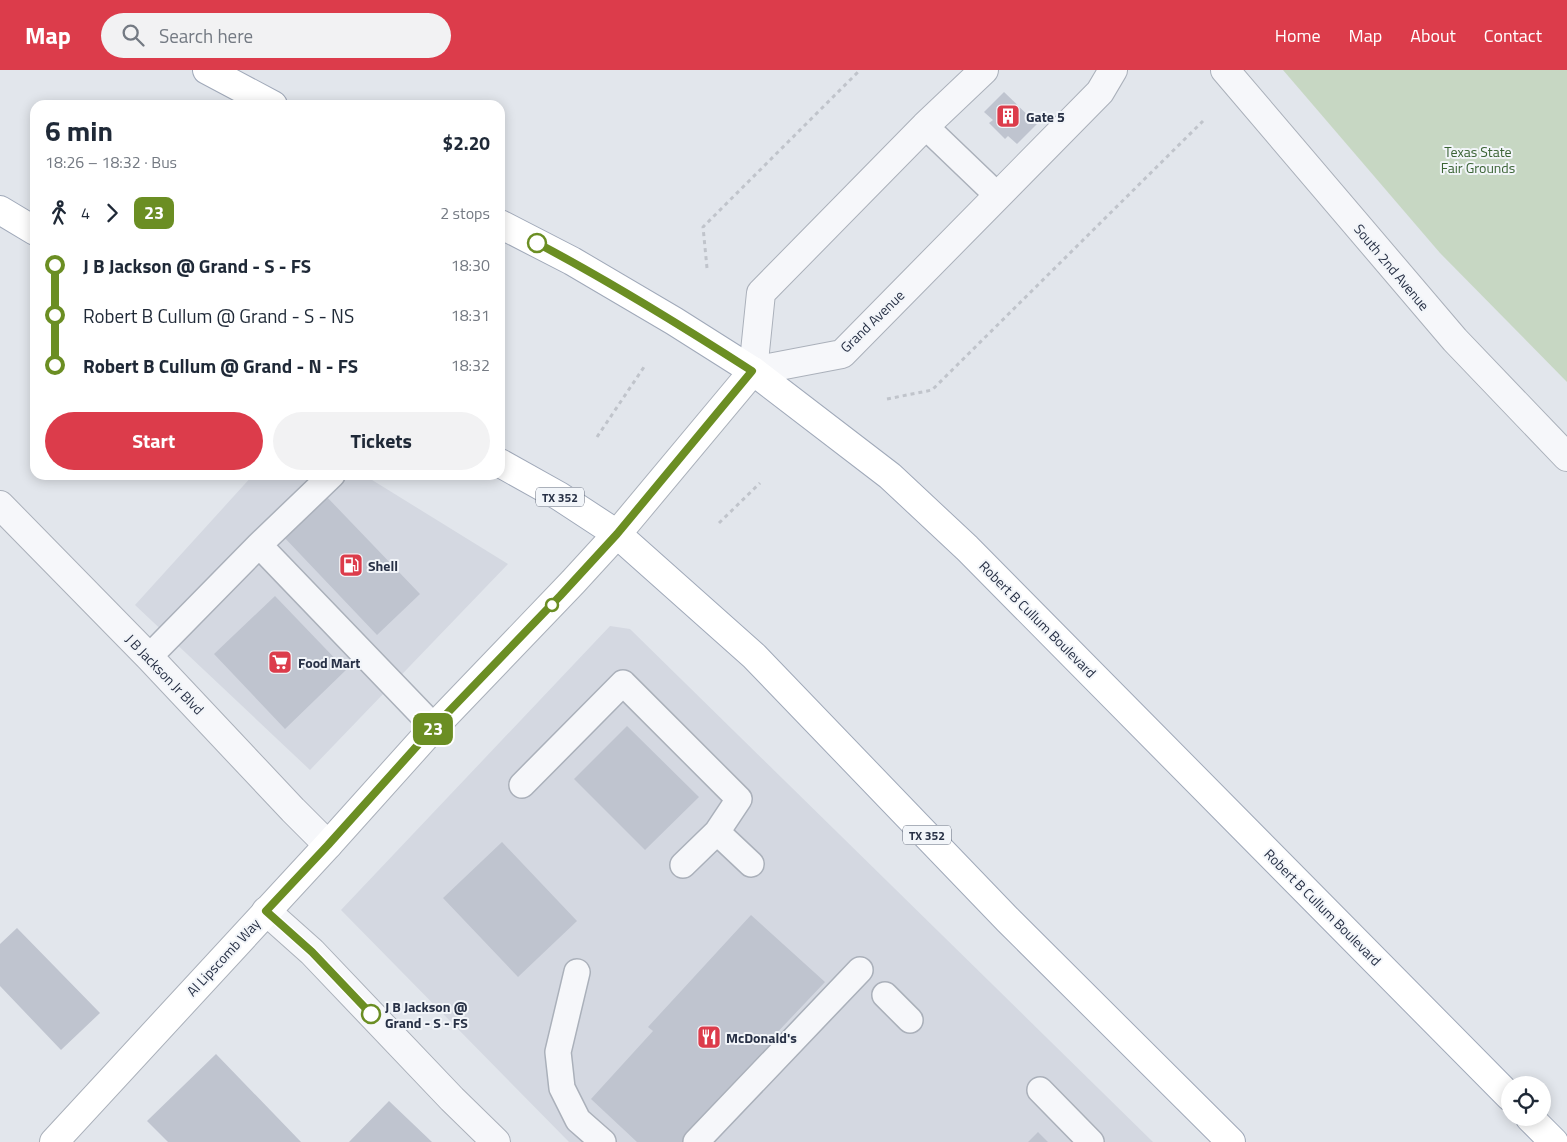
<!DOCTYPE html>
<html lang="en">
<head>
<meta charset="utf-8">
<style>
	:root { --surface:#fff; --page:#f2f2f3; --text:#1f2937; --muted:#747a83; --accent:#dc3c4b }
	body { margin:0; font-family:"Titillium Web",sans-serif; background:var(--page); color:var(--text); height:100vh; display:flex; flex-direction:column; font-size:19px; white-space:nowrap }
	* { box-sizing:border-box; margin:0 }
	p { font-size:16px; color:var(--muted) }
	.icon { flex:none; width:28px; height:28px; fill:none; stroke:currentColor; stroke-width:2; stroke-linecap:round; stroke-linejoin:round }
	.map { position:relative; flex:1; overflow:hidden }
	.side { position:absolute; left:30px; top:30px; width:475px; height:380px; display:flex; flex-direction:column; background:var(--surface); border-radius:15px; box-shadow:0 2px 12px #0003 }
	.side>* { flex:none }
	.badge { padding:0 10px; border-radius:8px; font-size:18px; line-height:32px }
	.fabs { position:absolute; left:1501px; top:1006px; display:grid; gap:10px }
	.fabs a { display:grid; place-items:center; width:50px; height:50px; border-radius:50%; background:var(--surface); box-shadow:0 2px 12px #0003; font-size:25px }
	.map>.badge { position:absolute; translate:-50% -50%; box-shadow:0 0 0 2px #fff }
	.legs { display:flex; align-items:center; gap:8px; height:55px; padding:0 15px; font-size:16px }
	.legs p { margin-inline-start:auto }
	.head { display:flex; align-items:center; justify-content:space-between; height:85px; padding:0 15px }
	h1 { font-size:28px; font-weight:700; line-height:38px }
	.action { display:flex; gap:10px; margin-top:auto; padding:10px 15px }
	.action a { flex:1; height:58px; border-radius:30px; background:var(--accent); color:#fff; font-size:20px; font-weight:700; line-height:58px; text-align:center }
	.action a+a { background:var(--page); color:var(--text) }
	ul { padding:0 15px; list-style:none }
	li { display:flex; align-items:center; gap:18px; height:50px; font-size:19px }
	li i { display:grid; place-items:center; width:8px; height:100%; margin:0 6px; background:currentColor }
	li i::after { content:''; width:12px; height:12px; margin:-6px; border:4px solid; border-radius:50%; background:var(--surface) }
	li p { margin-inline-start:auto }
	li:first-child i { background:linear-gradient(#0000 50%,currentColor 0) }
	li:last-child i { background:linear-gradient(currentColor 50%,#0000 0) }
	header { display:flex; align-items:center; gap:30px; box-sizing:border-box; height:70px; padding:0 25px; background:var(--accent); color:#fff }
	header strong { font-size:24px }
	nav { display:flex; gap:28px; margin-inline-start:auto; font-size:18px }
	.search { width:350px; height:45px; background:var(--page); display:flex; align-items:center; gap:12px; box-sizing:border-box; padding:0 18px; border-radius:28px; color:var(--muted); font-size:19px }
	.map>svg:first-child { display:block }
	.built { fill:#d4d8e1 }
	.green { fill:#c7d7c3 }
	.building { fill:#bfc4cf }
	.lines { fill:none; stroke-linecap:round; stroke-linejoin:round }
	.lane-casing { stroke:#aab0ba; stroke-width:28 }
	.street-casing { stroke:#aab0ba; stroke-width:30 }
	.secondary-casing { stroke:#aab0ba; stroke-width:30 }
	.primary-casing { stroke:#a0a9b9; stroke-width:30 }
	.path { stroke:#c0c4cb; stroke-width:3; stroke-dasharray:4 4; stroke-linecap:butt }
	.lane { stroke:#f6f7fa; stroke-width:25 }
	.street { stroke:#f6f7fa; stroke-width:28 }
	.secondary { stroke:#fff; stroke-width:28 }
	.primary { stroke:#fff; stroke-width:28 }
	.line-1-casing { stroke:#fff; stroke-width:11 }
	.line-1 { stroke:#6b8e23; stroke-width:8 }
	.stop-1-dot { fill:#fff; stroke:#6b8e23; stroke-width:2.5 }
	.labels { text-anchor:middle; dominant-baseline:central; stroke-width:4; stroke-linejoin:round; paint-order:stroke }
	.shield { fill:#f2f5f9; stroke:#656c7c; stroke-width:1 }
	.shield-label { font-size:12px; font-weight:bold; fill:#283146 }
	.poi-label { font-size:14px; font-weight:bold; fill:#283146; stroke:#f2f5f9; text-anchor:start }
	.park-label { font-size:14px; fill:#3a6334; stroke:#f2f5f9 }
	.street-label { font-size:14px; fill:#283146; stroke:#f2f5f9 }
	.stop-label { font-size:14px; font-weight:bold; fill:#283146; stroke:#f2f5f9; text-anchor:start }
</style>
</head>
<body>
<header>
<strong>Map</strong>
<div class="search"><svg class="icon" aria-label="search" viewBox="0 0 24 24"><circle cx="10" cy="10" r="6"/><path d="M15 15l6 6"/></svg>Search here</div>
<nav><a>Home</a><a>Map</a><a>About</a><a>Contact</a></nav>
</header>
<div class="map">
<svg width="1567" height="1072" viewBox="0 0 1567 1072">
	<rect width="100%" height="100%" fill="#e2e6ec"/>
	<path class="built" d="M253 405H364L508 494 310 700 135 535Z
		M610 556 630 559 1153 1072H569L341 840Z"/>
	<path class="green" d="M1283 0H1567V312L1440 183Z"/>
	<path class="building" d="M1004 22 1037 54 1017 74 1008 66 1005 69 989 53 993 50 984 42Z
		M325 425 420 524 377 565 282 465Z
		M275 526 346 600 285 659 214 584Z
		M627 656 699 727 645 780 574 709Z
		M502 772 577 851 518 907 443 828Z
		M751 845 825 912 771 969 780 977 713 1038 683 1072H637L591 1029 653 961 648 957Z
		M17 858 100 943 61 980 0 916V874Z
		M216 984 301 1072H168L147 1051Z
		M389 1031 432 1072H349Z
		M1038 1062 1048 1072H1028Z"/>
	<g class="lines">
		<g class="lane-casing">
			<path id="lane" d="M925 56 997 125
				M259 475 434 657
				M149 587 259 475 332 405
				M522 715 623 613 739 729 717 762 683 795
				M717 762 751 794
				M577 902 558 982 562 1018 578 1050 603 1072
				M885 925 910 950
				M1040 1020 1091 1072
				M696 1072 860 900"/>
		</g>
		<g class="street-casing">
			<path id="street" d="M984 0 925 56 761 223 753 301 842 284 1100 22 1113 0
				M1225 0 1455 270 1567 387
				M0 435 149 587 293 740 328 775
				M266 841 312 882 452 1029 496 1072"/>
		</g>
		<g class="secondary-casing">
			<path id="secondary" d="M54 1072 328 775 434 657 573 512 617 464 753 301"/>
		</g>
		<g class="primary-casing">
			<path id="primary" d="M207 0 273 35
				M0 140 35 161
				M500 154 572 191 674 251 753 301 890 406 967 478 1510 1027
				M500 393 559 426 617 464 754 586 1009 851 1231 1072
				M1530 1048 1554 1072"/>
		</g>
		<path class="path" d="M707 198 703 157 860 0
			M887 329 932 320 1203 51
			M597 367 646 294
			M719 453 760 413"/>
		<use href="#lane" class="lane"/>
		<use href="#street" class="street"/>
		<use href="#secondary" class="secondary"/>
		<use href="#primary" class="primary"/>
	</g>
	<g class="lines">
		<g class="line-1-casing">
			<path id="line-1" d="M371 944 312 882 266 841 328 775 434 657 560 526 617 464 752 301C682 256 611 212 537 173"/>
		</g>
		<use href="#line-1" class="line-1"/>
	</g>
	<defs>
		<g id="building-square" transform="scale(1.25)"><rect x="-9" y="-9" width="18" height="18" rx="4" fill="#dc3c4b" stroke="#f2f5f9"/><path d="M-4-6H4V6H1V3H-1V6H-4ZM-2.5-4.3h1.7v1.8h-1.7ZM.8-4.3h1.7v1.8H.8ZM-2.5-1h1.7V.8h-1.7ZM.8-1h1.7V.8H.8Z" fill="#fff"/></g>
		<g id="fuel-square" transform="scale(1.25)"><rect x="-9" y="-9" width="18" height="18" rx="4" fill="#dc3c4b" stroke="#f2f5f9"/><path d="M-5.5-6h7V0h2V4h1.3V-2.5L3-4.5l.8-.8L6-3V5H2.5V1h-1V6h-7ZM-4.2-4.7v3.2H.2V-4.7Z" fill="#fff"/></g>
		<g id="supermarket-square" transform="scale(1.25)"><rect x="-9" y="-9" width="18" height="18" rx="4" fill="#dc3c4b" stroke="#f2f5f9"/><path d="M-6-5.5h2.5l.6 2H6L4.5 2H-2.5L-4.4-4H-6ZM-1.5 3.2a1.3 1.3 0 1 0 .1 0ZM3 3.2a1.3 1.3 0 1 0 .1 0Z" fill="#fff"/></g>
		<g id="restaurant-square" transform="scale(1.25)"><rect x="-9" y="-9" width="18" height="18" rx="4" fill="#dc3c4b" stroke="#f2f5f9"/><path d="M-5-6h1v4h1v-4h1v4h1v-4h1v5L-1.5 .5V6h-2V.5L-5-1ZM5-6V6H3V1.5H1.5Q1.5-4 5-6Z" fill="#fff"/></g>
	</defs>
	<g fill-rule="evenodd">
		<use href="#building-square" x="1008" y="46"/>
		<use href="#fuel-square" x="351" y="495"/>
		<use href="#supermarket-square" x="280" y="592"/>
		<use href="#restaurant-square" x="709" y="967"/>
	</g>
	<g class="stop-1-dot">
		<circle cx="537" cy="173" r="9"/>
		<circle cx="552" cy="535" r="6"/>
		<circle cx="371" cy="944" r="9"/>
	</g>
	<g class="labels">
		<g class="shield">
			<rect x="536" y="417.5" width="48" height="19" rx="4"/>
			<rect x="903" y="755.5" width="48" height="19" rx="4"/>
		</g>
		<g class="shield-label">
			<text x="560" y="427">TX 352</text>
			<text x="927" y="765">TX 352</text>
		</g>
		<g class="poi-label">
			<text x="1026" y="46">Gate 5</text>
			<text x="368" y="495">Shell</text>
			<text x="298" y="592">Food Mart</text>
			<text x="726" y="967">McDonald's</text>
		</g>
		<g class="park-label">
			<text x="1478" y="81">Texas State<tspan x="1478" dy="16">Fair Grounds</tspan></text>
		</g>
		<g class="street-label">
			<text transform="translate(1392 197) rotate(50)">South 2nd Avenue</text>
			<text transform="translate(872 251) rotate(-44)">Grand Avenue</text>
			<text transform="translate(1038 549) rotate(45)">Robert B Cullum Boulevard</text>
			<text transform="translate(165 604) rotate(46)">J B Jackson Jr Blvd</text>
			<text transform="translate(1323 837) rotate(45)">Robert B Cullum Boulevard</text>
			<text transform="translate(223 887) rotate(-47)">Al Lipscomb Way</text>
		</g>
		<g class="stop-label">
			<text x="385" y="936">J B Jackson @<tspan x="385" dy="16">Grand - S - FS</tspan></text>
		</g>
	</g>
</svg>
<div class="fabs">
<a><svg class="icon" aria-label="locate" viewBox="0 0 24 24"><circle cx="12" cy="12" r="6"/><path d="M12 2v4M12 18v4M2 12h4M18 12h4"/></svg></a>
</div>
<b class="badge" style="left:433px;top:659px;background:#6b8e23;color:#fff">23</b>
<section class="side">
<div class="head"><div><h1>6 min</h1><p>18:26 – 18:32 · Bus</p></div><b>$2.20</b></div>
<div class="legs"><svg class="icon" aria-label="walk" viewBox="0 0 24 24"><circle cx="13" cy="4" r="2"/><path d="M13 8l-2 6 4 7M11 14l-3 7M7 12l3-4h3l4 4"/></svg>4<svg class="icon" aria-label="forward" viewBox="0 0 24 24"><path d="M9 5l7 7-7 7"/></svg><b class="badge" style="background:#6b8e23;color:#fff">23</b><p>2 stops</p></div>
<ul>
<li><i style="color:#6b8e23"></i><b>J B Jackson @ Grand - S - FS</b><p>18:30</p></li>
<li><i style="color:#6b8e23"></i><span>Robert B Cullum @ Grand - S - NS</span><p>18:31</p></li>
<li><i style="color:#6b8e23"></i><b>Robert B Cullum @ Grand - N - FS</b><p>18:32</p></li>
</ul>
<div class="action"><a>Start</a><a>Tickets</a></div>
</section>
</div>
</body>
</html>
